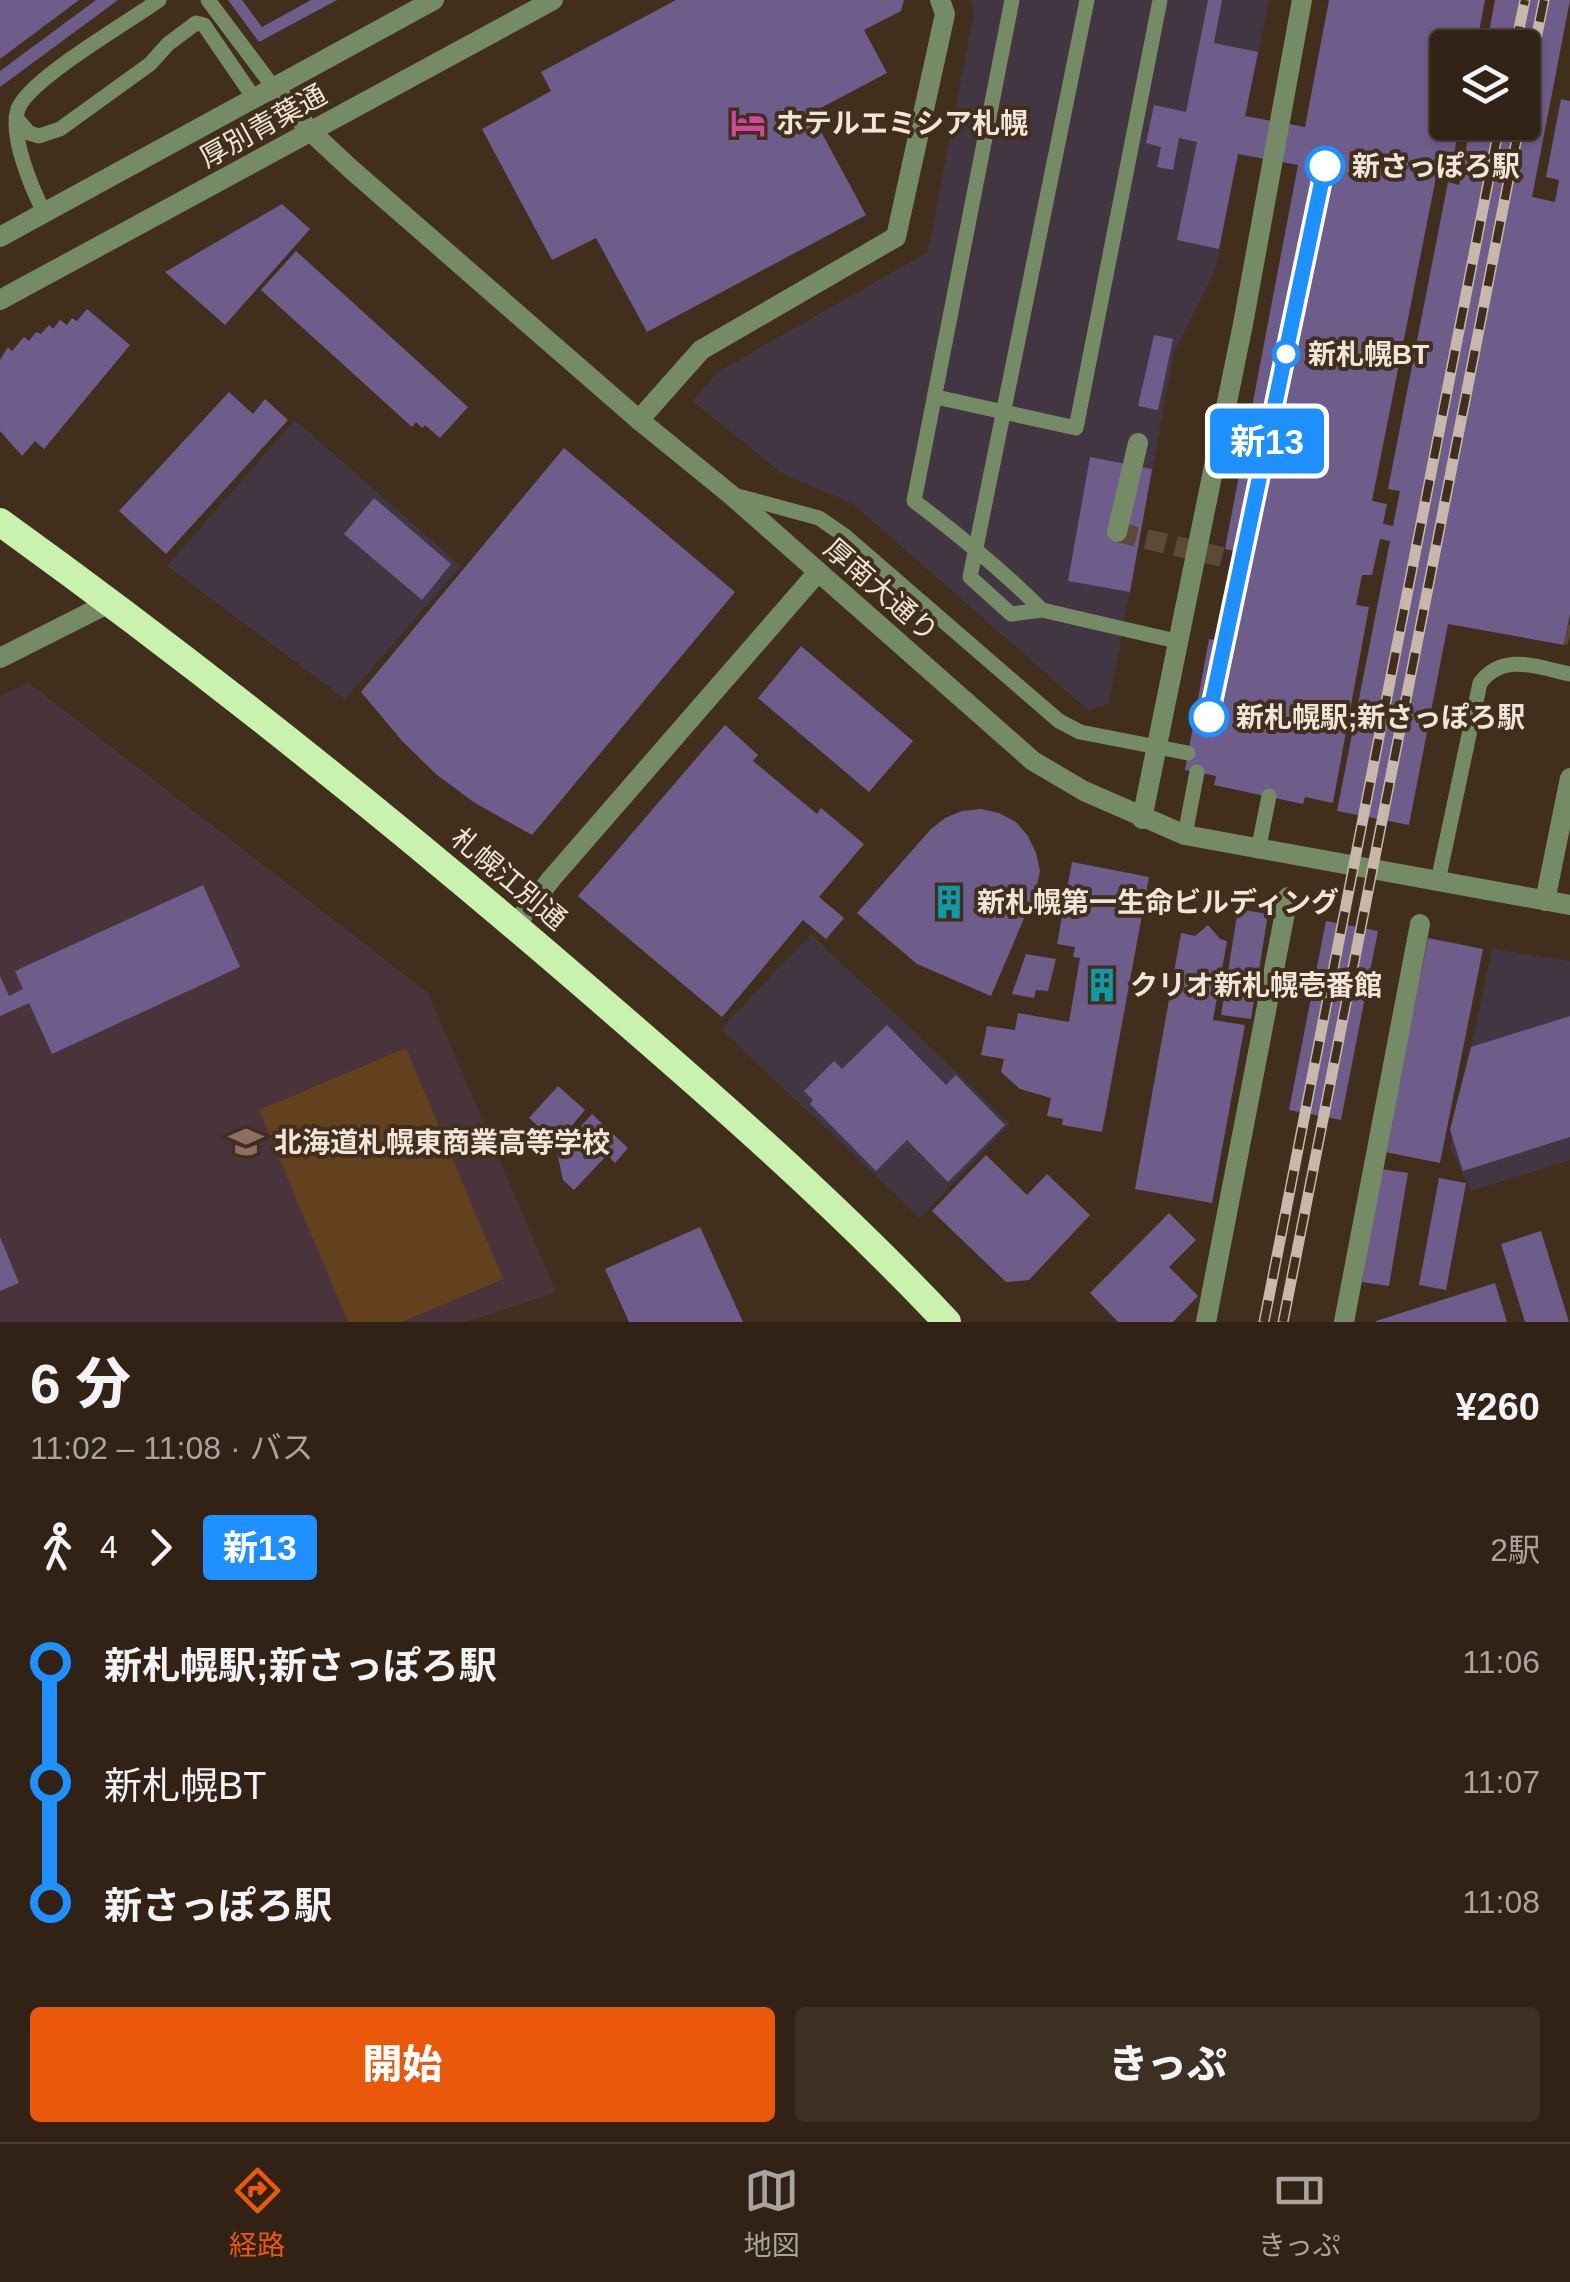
<!DOCTYPE html>
<html lang="ja">
<head>
<meta charset="utf-8">
<style>
	:root { --surface:#322215; --page:#3d2f22; --text:#f1f3f6; --muted:#a8a4a0; --line:#4d3f34; --accent:#ea580c }
	body { margin:0; font-family:Helvetica,"Noto Sans JP",sans-serif; background:var(--page); color:var(--text); height:100vh; display:flex; flex-direction:column; font-size:38px; white-space:nowrap }
	* { box-sizing:border-box; margin:0 }
	p { font-size:32px; color:var(--muted) }
	.icon { flex:none; width:55px; height:55px; fill:none; stroke:currentColor; stroke-width:2; stroke-linecap:round; stroke-linejoin:round }
	.map { position:relative; height:1322px; overflow:hidden }
	.sheet { display:flex; flex-direction:column; background:var(--surface); flex:1 }
	.sheet>* { flex:none }
	.badge { padding:0 20px; border-radius:8px; font-size:35px; line-height:65px }
	.buttons { position:absolute; left:1430px; top:30px; display:grid; gap:20px }
	.buttons a { display:grid; place-items:center; width:110px; height:110px; border-radius:10px; background:var(--surface); box-shadow:0 2px 8px #0004,0 0 0 2px var(--line); font-size:50px }
	.map>.badge { position:absolute; translate:-50% -50%; box-shadow:0 0 0 5px #fff }
	.legs { display:flex; align-items:center; gap:15px; height:110px; padding:0 30px; font-size:32px }
	.legs p { margin-inline-start:auto }
	.summary { display:flex; align-items:center; justify-content:space-between; height:170px; padding:0 30px }
	h1 { font-size:55px; font-weight:800; line-height:75px }
	.action { display:flex; gap:20px; margin-top:auto; padding:20px 30px }
	.action a { flex:1; height:115px; border-radius:10px; background:var(--accent); color:#fff; font-size:40px; font-weight:800; line-height:115px; text-align:center }
	.action a+a { background:var(--page); color:var(--text) }
	ul { padding:0 30px; list-style:none }
	li { display:flex; align-items:center; gap:35px; height:120px; font-size:38px }
	li i { display:grid; place-items:center; width:15px; height:100%; margin:0 12px; background:currentColor }
	li i::after { content:''; width:25px; height:25px; margin:-12px; border:8px solid; border-radius:50%; background:var(--surface) }
	li p { margin-inline-start:auto }
	li:first-child i { background:linear-gradient(#0000 50%,currentColor 0) }
	li:last-child i { background:linear-gradient(currentColor 50%,#0000 0) }
	.tab-bar { display:flex; justify-content:space-around; align-items:center; height:140px; border-top:2px solid var(--line); background:var(--surface); font-size:28px; color:var(--muted) }
	.tab-bar a { display:grid; justify-items:center; gap:5px }
	.tab-bar .current { color:var(--accent) }
	.map>svg:first-child { display:block }
	.commercial { fill:#433643 }
	.education { fill:#48343a }
	.green { fill:#63411f }
	.building { fill:#6e5c8b }
	.lines { fill:none; stroke-linecap:round; stroke-linejoin:round }
	.pedestrian-tunnel { stroke:#5c4938; stroke-width:20; stroke-dasharray:20 10; stroke-linecap:butt }
	.service { stroke:#758b66; stroke-width:15 }
	.pedestrian { stroke:#758b66; stroke-width:20 }
	.minor { stroke:#758b66; stroke-width:20 }
	.tertiary { stroke:#758b66; stroke-width:20 }
	.trunk { stroke:#c9f2ae; stroke-width:28 }
	.rail-casing { stroke:#c7b8ab; stroke-width:11 }
	.rail { stroke:#422e1c; stroke-width:8; stroke-dasharray:22; stroke-linecap:butt }
	.service-bridge { stroke:#758b66; stroke-width:15 }
	.line-1-casing { stroke:#fff; stroke-width:22 }
	.line-1 { stroke:#1e90ff; stroke-width:15 }
	.stop-1-dot { fill:#fff; stroke:#1e90ff; stroke-width:5 }
	.labels { text-anchor:middle; dominant-baseline:central; stroke-width:8; stroke-linejoin:round; paint-order:stroke }
	.poi-label { font-size:28px; font-weight:bold; fill:#f1e4d8; stroke:#422e1c; text-anchor:start }
	.street-label { font-size:28px; fill:#f1e4d8; stroke:#422e1c }
	.stop-label { font-size:28px; font-weight:bold; fill:#f1e4d8; stroke:#422e1c; text-anchor:start }
</style>
</head>
<body>
<div class="map">
<svg width="1570" height="1322" viewBox="0 0 1570 1322">
	<rect width="100%" height="100%" fill="#422e1c"/>
	<path class="commercial" d="M971 0H1269L1215 271 1174 353 1109 703 1089 711 853 504 781 473 693 401 719 371 928 252 974 13Z
		M295 420 461 566 345 699 167 566Z
		M811 934 1010 1123 920 1218 721 1029Z
		M1492 949 1570 961V1160L1471 1191 1450 1148Z"/>
	<path class="education" d="M29 683 428 993 556 1292 467 1322H0V696Z"/>
	<path class="green" d="M406 1048 503 1279 402 1322H348L259 1110Z"/>
	<path class="building" d="M0 0H79L0 59Z
		M96 0H118L0 87V71Z
		M228 0H242L262 27 311 0H337L259 42Z
		M676 0H904L901 11 864 30 887 73 811 113 866 215 647 332 596 238 552 260 482 129 551 91 541 72Z
		M1208 0H1222L1214 43 1258 52 1245 116 1305 127 1329 0H1485L1476 48H1448V122H1460L1453 160 1440 157 1372 501 1387 504 1383 524 1393 526 1400 491 1388 489 1448 182 1459 185 1471 122H1522V48H1486L1495 0H1570L1532 197 1555 202 1559 180 1546 177 1561 99 1570 101V614L1566 634 1564 645 1448 624 1409 825 1337 811 1390 541 1380 539 1372 575H1362L1356 605 1369 607 1333 803 1305 797 1303 804 1214 785 1216 776 1185 770 1209 639 1222 641 1239 552 1225 549 1298 165 1238 154 1219 249 1177 240 1197 142 1179 138 1173 170 1157 167 1161 147 1146 143 1154 105 1186 112Z
		M282 204 310 229 225 325 165 272Z
		M296 251 468 407 440 438 425 425 422 428 416 422 412 427 261 290Z
		M87 309 130 345 44 449 35 441 22 456 0 431V360L8 347 12 351 24 337 29 341 36 332 41 334 49 325 53 329 60 320 67 325 72 318 77 321Z
		M1154 335 1173 339 1158 410 1138 406Z
		M229 392 253 414 265 399 288 420 166 554 119 511Z
		M564 448 735 592 532 835 475 803 437 775 403 742 361 692Z
		M1090 457 1152 469 1130 592 1068 581Z
		M374 498 451 564 422 600 344 534Z
		M801 646 913 741 869 792 758 698Z
		M725 725 758 755 753 761 817 814 821 808 864 844 819 897 844 918 826 939 803 920 722 1017 578 896Z
		M981 809 999 813 1016 822 1028 836 1036 853 1040 871 1036 890 991 996 917 964 857 913 931 829 945 818 962 811Z
		M1072 862 1149 877 1102 1132 1062 1125 1063 1119 1047 1116 1051 1098 1020 1089 1001 1072 1004 1059 981 1055 987 1026 1015 1030 1018 1013 1069 1022 1080 958 1073 957 1075 947 1057 944Z
		M203 885 240 967 52 1054 29 1003 0 1016V976L9 996 23 989 15 971Z
		M1238 909 1268 914 1251 1019 1221 1015Z
		M1326 921 1378 931 1341 1120 1289 1110Z
		M1208 925 1220 939 1227 941 1213 1020 1245 1025 1212 1203 1135 1189 1181 933 1195 936Z
		M1428 938 1483 949 1440 1163 1385 1152Z
		M1026 954 1056 959 1048 991 1036 990 1034 998 1012 994Z
		M1570 1016V1137L1463 1171 1450 1130 1471 1047Z
		M887 1025 946 1085 956 1075 1005 1125 948 1182 907 1140 876 1171 810 1104 813 1100 804 1091 834 1061 842 1069Z
		M558 1086 585 1110 557 1143 529 1118Z
		M592 1114 628 1148 615 1163 607 1155 574 1190 563 1180 557 1152Z
		M986 1155 1027 1195 1047 1174 1090 1215 1029 1280 1006 1282 932 1211Z
		M1381 1169 1408 1173 1389 1286 1362 1282Z
		M1439 1178 1466 1183 1446 1290 1419 1285Z
		M1169 1213 1196 1240 1169 1267 1198 1296 1173 1322H1118L1090 1293Z
		M700 1227 743 1322H629L605 1269Z
		M1541 1231 1569 1322H1525L1501 1244Z
		M0 1237 19 1283 0 1291Z
		M1495 1283 1507 1322H1376V1321Z"/>
	<g class="lines">
		<path class="pedestrian-tunnel" d="M1117 532 1222 557
			M1566 634 1570 635"/>
		<path class="service" d="M208 0 274 88
			M1012 0 914 501C959 535 1002 570 1042 610
			M1087 0 970 577 1011 614 1042 610 1176 641
			M16 118 29 133 39 136 60 129 150 64 168 44 196 23 204 25 254 98
			M44 212C32 189 9 135 18 109 29 79 129 22 159 0
			M936 397 1076 428 1160 0
			M734 495 819 518 845 536
			M1185 835 1197 772
			M1258 851 1269 796
			M1438 881 1480 683C1503 652 1537 667 1570 674"/>
		<path class="pedestrian" d="M1117 532 1138 443
			M1206 1322 1288 897
			M1344 1322 1420 924"/>
		<path class="minor" d="M639 420 701 350 896 237 945 14 940 0
			M0 658 111 602
			M1142 819 1243 324 1302 0
			M515 925 552 878 818 572"/>
		<path class="tertiary" d="M274 88 310 131 352 170 639 420 730 494 1033 761 1084 791 1185 835 1570 905
			M0 237 434 0
			M0 300 553 0
			M1545 901 1570 778"/>
		<path class="trunk" d="M0 522C203 668 397 824 587 988 710 1094 835 1203 947 1322"/>
		<g class="rail-casing">
			<path id="rail" d="M1515 48 1525 0
				M1522 108 1544 0
				M1264 1322 1500 122
				M1283 1322 1520 122"/>
		</g>
		<use href="#rail" class="rail"/>
		<path class="service-bridge" d="M845 536 1059 721 1080 732 1188 753"/>
	</g>
	<g class="lines">
		<g class="line-1-casing">
			<path id="line-1" d="M1209 717 1325 166"/>
		</g>
		<use href="#line-1" class="line-1"/>
	</g>
	<defs>
		<g id="hotel-bare" transform="scale(2.7)"><path d="M-6-4.5h1.5V1H6V5H4.5V3h-9V5H-6ZM-4 0a1.8 1.8 0 1 1 3.6 0ZM.5 0V-2.5h3Q6-2.5 6 0Z" fill="#d1479c" stroke="#422e1c" stroke-width="2.5" paint-order="stroke"/></g>
		<g id="building-bare" transform="scale(2.7)"><path d="M-4-6H4V6H1V3H-1V6H-4ZM-2.5-4.3h1.7v1.8h-1.7ZM.8-4.3h1.7v1.8H.8ZM-2.5-1h1.7V.8h-1.7ZM.8-1h1.7V.8H.8Z" fill="#0f9aa8" stroke="#422e1c" stroke-width="2.5" paint-order="stroke"/></g>
		<g id="school-bare" transform="scale(2.7)"><path d="M0-5L7-2L0 1L-7-2ZM-4 1L0 2.5L4 1V4Q0 6-4 4Z" fill="#8d6e63" stroke="#422e1c" stroke-width="2.5" paint-order="stroke"/></g>
	</defs>
	<g fill-rule="evenodd">
		<use href="#hotel-bare" x="748" y="123"/>
		<use href="#building-bare" x="949" y="902"/>
		<use href="#building-bare" x="1102" y="985"/>
		<use href="#school-bare" x="246" y="1142"/>
	</g>
	<g class="stop-1-dot">
		<circle cx="1325" cy="166" r="18"/>
		<circle cx="1286" cy="354" r="12"/>
		<circle cx="1209" cy="717" r="18"/>
	</g>
	<g class="labels">
		<g class="poi-label">
			<text x="776" y="123">ホテルエミシア札幌</text>
			<text x="977" y="902">新札幌第一生命ビルディング</text>
			<text x="1130" y="985">クリオ新札幌壱番館</text>
			<text x="274" y="1142">北海道札幌東商業高等学校</text>
		</g>
		<g class="street-label">
			<text transform="translate(263 126) rotate(-29)">厚別青葉通</text>
			<text transform="translate(881 590) rotate(41)">厚南大通り</text>
			<text transform="translate(509 879) rotate(40)">札幌江別通</text>
		</g>
		<g class="stop-label">
			<text x="1352" y="166">新さっぽろ駅</text>
			<text x="1308" y="354">新札幌BT</text>
			<text x="1236" y="717">新札幌駅;新さっぽろ駅</text>
		</g>
	</g>
</svg>
<div class="buttons">
<a><svg class="icon" aria-label="layers" viewBox="0 0 24 24"><path d="M12 4l9 5-9 5-9-5zM3 14l9 5 9-5"/></svg></a>
</div>
<b class="badge" style="left:1267px;top:441px;background:#1e90ff;color:#fff">新13</b>
</div>
<section class="sheet">
<div class="summary"><div><h1>6 分</h1><p>11:02 – 11:08 · バス</p></div><b>¥260</b></div>
<div class="legs"><svg class="icon" aria-label="walk" viewBox="0 0 24 24"><circle cx="13" cy="4" r="2"/><path d="M13 8l-2 6 4 7M11 14l-3 7M7 12l3-4h3l4 4"/></svg>4<svg class="icon" aria-label="forward" viewBox="0 0 24 24"><path d="M9 5l7 7-7 7"/></svg><b class="badge" style="background:#1e90ff;color:#fff">新13</b><p>2駅</p></div>
<ul>
<li><i style="color:#1e90ff"></i><b>新札幌駅;新さっぽろ駅</b><p>11:06</p></li>
<li><i style="color:#1e90ff"></i><span>新札幌BT</span><p>11:07</p></li>
<li><i style="color:#1e90ff"></i><b>新さっぽろ駅</b><p>11:08</p></li>
</ul>
<div class="action"><a>開始</a><a>きっぷ</a></div>
</section>
<nav class="tab-bar">
<a class="current"><svg class="icon" aria-label="directions" viewBox="0 0 24 24"><path d="M12 3l9 9-9 9-9-9zM9 14v-3h6M13 9l2 2-2 2"/></svg>経路</a>
<a><svg class="icon" aria-label="map" viewBox="0 0 24 24"><path d="M3 6l6-2 6 2 6-2v14l-6 2-6-2-6 2zM9 4v14M15 6v14"/></svg>地図</a>
<a><svg class="icon" aria-label="tickets" viewBox="0 0 24 24"><path d="M3 7h18v10H3zM15 7v10"/></svg>きっぷ</a>
</nav>
</body>
</html>
